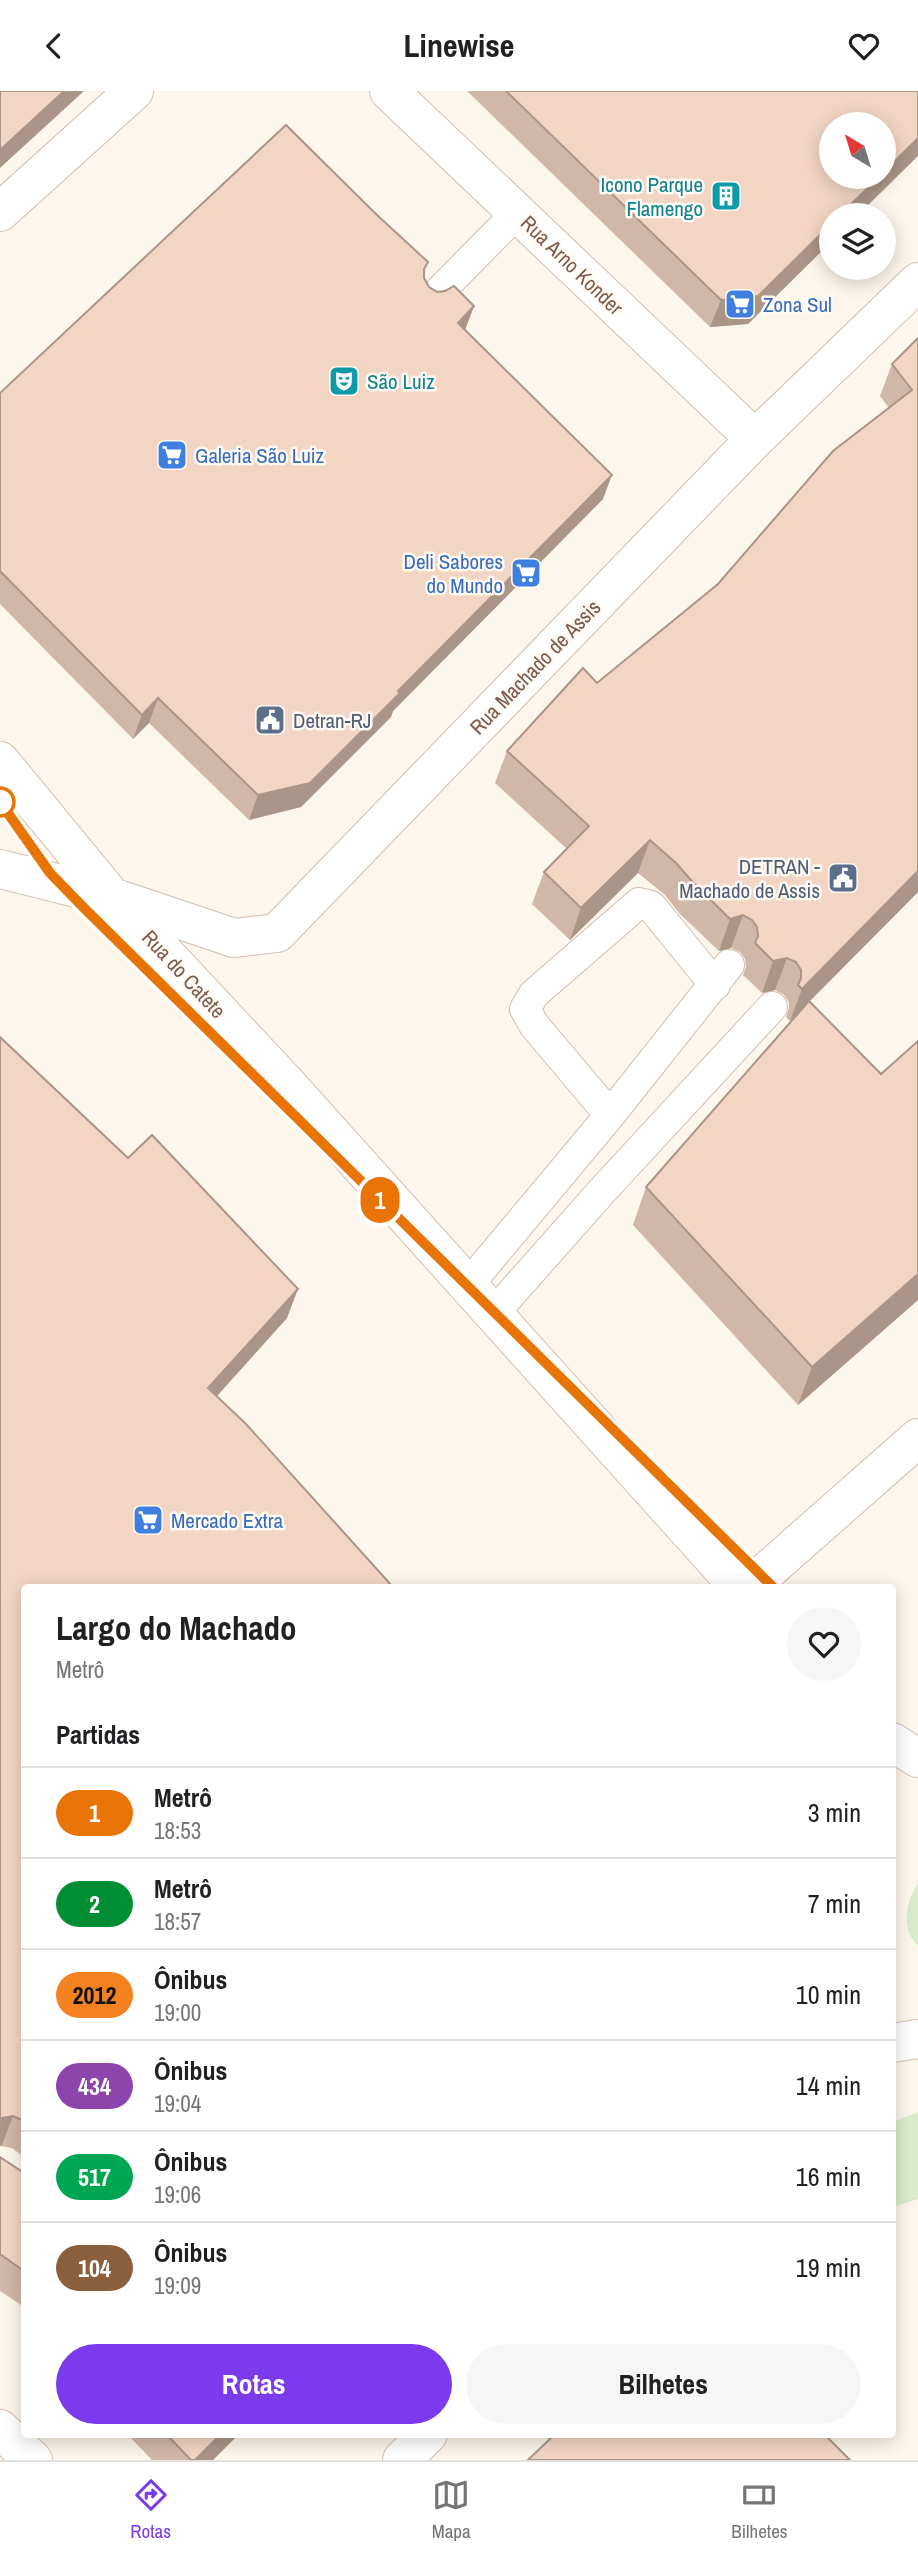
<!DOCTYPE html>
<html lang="pt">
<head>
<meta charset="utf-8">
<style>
	:root { --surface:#fff; --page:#f6f6f6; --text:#202124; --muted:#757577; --line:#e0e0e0; --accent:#7c3aed }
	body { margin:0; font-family:"Archivo Narrow",sans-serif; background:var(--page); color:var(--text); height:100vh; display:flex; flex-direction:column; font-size:26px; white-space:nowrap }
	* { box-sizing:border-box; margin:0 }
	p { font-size:23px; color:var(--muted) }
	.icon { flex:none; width:38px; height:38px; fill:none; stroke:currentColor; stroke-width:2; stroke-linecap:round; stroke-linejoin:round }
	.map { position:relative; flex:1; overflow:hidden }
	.drawer { position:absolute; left:21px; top:1493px; width:875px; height:854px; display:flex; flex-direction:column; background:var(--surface); border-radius:7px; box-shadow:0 4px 18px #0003 }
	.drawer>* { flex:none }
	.badge { padding:0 14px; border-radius:23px; font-size:24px; line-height:46px }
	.needle { width:46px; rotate:322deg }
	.fabs { position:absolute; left:819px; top:21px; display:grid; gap:14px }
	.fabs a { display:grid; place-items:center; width:77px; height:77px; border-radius:50%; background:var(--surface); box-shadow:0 4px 18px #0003; font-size:35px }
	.map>.badge { position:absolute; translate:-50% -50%; box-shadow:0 0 0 4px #fff }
	h2 { padding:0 35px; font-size:26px; line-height:63px }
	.round { display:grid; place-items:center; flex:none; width:74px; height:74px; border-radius:37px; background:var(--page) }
	.summary { display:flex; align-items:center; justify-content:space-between; height:119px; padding:0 35px }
	h1 { font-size:33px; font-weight:800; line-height:52px }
	.cta { display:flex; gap:14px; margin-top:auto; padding:14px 35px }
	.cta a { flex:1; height:80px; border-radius:42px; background:var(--accent); color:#fff; font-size:28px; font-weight:800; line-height:80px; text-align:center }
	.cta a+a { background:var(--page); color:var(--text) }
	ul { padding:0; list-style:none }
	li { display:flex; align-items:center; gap:21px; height:91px; padding:0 35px; border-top:2px solid var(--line) }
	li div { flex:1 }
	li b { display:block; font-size:26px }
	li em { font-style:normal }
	li .badge { min-width:77px; font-weight:700; text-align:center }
	header { display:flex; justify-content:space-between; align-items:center; height:91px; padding:0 35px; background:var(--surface); font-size:32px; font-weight:800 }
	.menu { display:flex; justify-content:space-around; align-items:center; height:98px; border-top:2px solid var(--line); background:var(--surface); font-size:19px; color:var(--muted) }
	.menu a { display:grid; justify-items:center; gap:4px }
	.menu .active { color:var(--accent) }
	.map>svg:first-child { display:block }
	.green { fill:#d8ecc9 }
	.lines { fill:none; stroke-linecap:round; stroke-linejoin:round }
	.lane-casing { stroke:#d1beb0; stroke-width:32 }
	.street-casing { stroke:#d1beb0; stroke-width:40 }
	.secondary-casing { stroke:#d6c0b0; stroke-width:40 }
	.lane { stroke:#fff; stroke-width:30 }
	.street { stroke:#fff; stroke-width:38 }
	.secondary { stroke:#fff; stroke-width:38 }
	.wall { fill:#d1b7a8 }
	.shaded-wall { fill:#aa9588 }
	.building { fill:#f3d5c3; stroke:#aa9588; stroke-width:2 }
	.line-casing { stroke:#fff; stroke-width:16 }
	.line { stroke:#e77405; stroke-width:10 }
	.stop-dot { fill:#fff; stroke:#e77405; stroke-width:3.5 }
	.labels { text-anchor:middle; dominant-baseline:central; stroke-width:5; stroke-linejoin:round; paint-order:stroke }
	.culture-label { font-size:21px; fill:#0d838f; stroke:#fffaf3; text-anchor:end }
	.street-label { font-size:21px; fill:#7a5c4d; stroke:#fffaf3 }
	.shop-label { font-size:21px; fill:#366cbe; stroke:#fffaf3; text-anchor:start }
	.service-label { font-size:21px; fill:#4e5e75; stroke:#fffaf3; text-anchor:start }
</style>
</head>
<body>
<header><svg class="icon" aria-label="back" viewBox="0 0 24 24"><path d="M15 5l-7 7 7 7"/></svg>Linewise<svg class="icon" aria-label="heart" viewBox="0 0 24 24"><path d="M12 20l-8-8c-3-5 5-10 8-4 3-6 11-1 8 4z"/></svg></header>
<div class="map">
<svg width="918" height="2369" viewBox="0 0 918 2369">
	<rect width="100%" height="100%" fill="#fdf6ec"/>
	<path class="green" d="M918 1792V1855C900 1837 906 1811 918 1792Z
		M918 2021V2108L893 2116V2031Z"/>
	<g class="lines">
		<g class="lane-casing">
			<path id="lane" d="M432 208 517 122
				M610 1024 534 934 525 918 534 903 639 812 651 815 715 894
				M468 1194 610 1024 729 874
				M493 1223 603 1099 772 916"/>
		</g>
		<g class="street-casing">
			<path id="street" d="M389 0 755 348
				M0 121 134 0
				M112 806 234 847 277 842 755 348 918 191
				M749 1496 918 1347"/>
		</g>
		<g class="secondary-casing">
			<path id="secondary" d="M0 670 112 806 285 991 739 1496
				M0 778 112 806
				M892 1651 918 1667
				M892 1952 918 1948
				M0 2338 33 2369
				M402 2369 428 2343"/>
		</g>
		<use href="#lane" class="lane"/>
		<use href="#street" class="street"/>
		<use href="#secondary" class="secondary"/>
	</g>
	<path class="wall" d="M467 0H918L748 233 710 236Z
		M424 183V187L429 196 474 215 465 239 603 408 393 620 391 626 301 716 249 729 149 632 133 648 0 513V302Z
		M918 247V801L809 911 881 983 918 950V1209L798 1314 633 1134 646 1096 800 920 790 930 786 926 789 917V911L784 904 775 899 762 902 743 884 746 876 745 868 740 861 731 857 719 860 679 822 665 804 638 782 570 849 532 813 544 781 567 758 495 692 507 660 597 592 718 493 889 317 880 305 892 273Z
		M0 946 287 1227 217 1305 24 1496V2066L12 2057 0 2055Z
		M0 2066 24 2082V2216L0 2200Z
		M127 2343H239L213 2369H152Z"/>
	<path class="shaded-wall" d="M64 0H84L0 77V59Z
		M918 47V65L858 124H840L879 86H884V81Z
		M831 133V151L748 233 710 236 721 209Z
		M474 215 465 239 458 232Z
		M612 384 603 408 393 620 391 626 301 716 249 729 258 704 398 600Z
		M158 607 149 632 133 648 142 624Z
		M650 749 638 782 570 849 581 817Z
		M918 780V801L790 930 802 898Z
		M743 824 731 857 719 860 730 828Z
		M787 867 775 899 762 902 773 870Z
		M918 1183V1209L798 1314 812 1276Z
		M298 1198 287 1227 198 1326 208 1297Z
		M13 2025 2 2054 0 2055V2028L2 2027Z
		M221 2343H239L213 2369H195Z"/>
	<path class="building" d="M0 0H64L0 59Z
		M506 0H918V47L884 81V33H831V86H879L840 124H831V133L758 205 721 209Z
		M286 34 377 124 428 171 424 178V187L429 196 437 201 445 200 454 195 474 215 458 232 612 384 398 600 400 602 310 692 258 704 158 607 142 624 0 480V302Z
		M918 247V780L802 898 798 894 801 887V879L796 871 787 867 773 870 755 852 758 845 757 836 752 829 743 824 730 828 691 789 676 772 650 749 581 817 544 781 589 735 507 660 583 577 597 592 718 493 833 360 912 299 892 273Z
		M809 910 881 983 918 950V1183L812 1276 646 1096Z
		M0 946 128 1067 152 1044 298 1198 208 1297 246 1333 393 1496H24V2030L13 2025 2 2027 0 2028Z
		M0 2066 24 2082V2180L0 2163Z
		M166 2343H221L195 2369H191Z
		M555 2343H824L850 2369H528Z"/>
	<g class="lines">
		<g class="line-casing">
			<path id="line" d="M0 711 50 782 85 818 773 1496"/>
		</g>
		<use href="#line" class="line"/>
	</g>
	<defs>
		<g id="building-square" transform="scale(1.575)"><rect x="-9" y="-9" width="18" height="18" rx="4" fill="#0f9aa8" stroke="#fffaf3"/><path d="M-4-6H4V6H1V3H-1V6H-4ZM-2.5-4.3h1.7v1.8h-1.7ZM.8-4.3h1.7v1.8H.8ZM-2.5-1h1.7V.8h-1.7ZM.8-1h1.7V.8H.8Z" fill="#fff"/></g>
		<g id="supermarket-square" transform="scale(1.575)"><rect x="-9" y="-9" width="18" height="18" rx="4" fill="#3f7fe0" stroke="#fffaf3"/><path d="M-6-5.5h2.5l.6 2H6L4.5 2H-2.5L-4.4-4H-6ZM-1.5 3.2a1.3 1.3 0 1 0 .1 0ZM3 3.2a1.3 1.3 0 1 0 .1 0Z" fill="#fff"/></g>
		<g id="theatre-square" transform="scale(1.575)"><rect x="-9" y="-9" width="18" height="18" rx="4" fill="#0f9aa8" stroke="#fffaf3"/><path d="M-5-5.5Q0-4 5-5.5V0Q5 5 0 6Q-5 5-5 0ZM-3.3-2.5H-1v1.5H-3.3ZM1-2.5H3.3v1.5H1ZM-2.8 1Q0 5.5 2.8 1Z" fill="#fff"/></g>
		<g id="civic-square" transform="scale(1.575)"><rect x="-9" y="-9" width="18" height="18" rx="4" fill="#5c6f8a" stroke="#fffaf3"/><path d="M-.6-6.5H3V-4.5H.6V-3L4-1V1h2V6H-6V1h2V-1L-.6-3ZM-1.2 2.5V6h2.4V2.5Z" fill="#fff"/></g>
	</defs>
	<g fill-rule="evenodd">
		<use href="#building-square" x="726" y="105"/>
		<use href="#supermarket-square" x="740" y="213"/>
		<use href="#theatre-square" x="344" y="290"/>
		<use href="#supermarket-square" x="172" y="364"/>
		<use href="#supermarket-square" x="526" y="482"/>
		<use href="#civic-square" x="270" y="629"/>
		<use href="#civic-square" x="843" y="787"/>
		<use href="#supermarket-square" x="148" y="1429"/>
	</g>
	<circle class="stop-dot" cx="0" cy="711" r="14"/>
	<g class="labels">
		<g class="culture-label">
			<text x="703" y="93">Icono Parque<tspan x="703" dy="24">Flamengo</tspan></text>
			<text x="367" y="290" text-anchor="start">São Luiz</text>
		</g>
		<g class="street-label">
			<text transform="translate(572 174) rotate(44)">Rua Arno Konder</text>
			<text transform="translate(535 576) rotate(-46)">Rua Machado de Assis</text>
			<text transform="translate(184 883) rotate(47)">Rua do Catete</text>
		</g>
		<g class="shop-label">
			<text x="763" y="213">Zona Sul</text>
			<text x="195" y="364">Galeria São Luiz</text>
			<text x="503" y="470" text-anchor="end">Deli Sabores<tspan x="503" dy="24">do Mundo</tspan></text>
			<text x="171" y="1429">Mercado Extra</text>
		</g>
		<g class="service-label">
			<text x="293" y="629">Detran-RJ</text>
			<text x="820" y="775" text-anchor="end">DETRAN -<tspan x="820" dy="24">Machado de Assis</tspan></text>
		</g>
	</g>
</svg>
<div class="fabs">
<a><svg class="needle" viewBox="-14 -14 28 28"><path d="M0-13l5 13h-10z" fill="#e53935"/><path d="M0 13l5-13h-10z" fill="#757577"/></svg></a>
<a><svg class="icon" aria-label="layers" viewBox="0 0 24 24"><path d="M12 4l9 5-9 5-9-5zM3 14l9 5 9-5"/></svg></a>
</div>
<b class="badge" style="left:380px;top:1109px;background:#e77405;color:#fff">1</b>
<section class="drawer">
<div class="summary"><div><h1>Largo do Machado</h1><p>Metrô</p></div><a class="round"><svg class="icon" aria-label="heart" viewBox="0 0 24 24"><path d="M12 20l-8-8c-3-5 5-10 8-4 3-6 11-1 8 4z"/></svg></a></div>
<h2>Partidas</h2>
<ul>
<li><span class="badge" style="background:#e77405;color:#fff">1</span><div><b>Metrô</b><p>18:53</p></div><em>3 min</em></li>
<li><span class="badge" style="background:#028f34;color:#fff">2</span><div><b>Metrô</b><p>18:57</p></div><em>7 min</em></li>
<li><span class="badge" style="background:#f58220;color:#111">2012</span><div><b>Ônibus</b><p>19:00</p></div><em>10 min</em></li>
<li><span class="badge" style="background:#8e44ad;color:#fff">434</span><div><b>Ônibus</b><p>19:04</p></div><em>14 min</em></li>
<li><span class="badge" style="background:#00a651;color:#fff">517</span><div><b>Ônibus</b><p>19:06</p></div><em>16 min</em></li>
<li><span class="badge" style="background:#8b5e3c;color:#fff">104</span><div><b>Ônibus</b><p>19:09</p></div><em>19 min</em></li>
</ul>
<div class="cta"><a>Rotas</a><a>Bilhetes</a></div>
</section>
</div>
<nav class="menu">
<a class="active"><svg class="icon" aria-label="directions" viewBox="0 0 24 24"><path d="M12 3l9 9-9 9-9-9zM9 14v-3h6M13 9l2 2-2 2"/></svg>Rotas</a>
<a><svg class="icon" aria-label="map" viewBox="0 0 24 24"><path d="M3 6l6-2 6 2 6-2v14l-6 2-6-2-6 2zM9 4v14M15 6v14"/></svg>Mapa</a>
<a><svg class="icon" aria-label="tickets" viewBox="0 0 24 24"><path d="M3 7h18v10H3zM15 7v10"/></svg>Bilhetes</a>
</nav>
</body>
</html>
